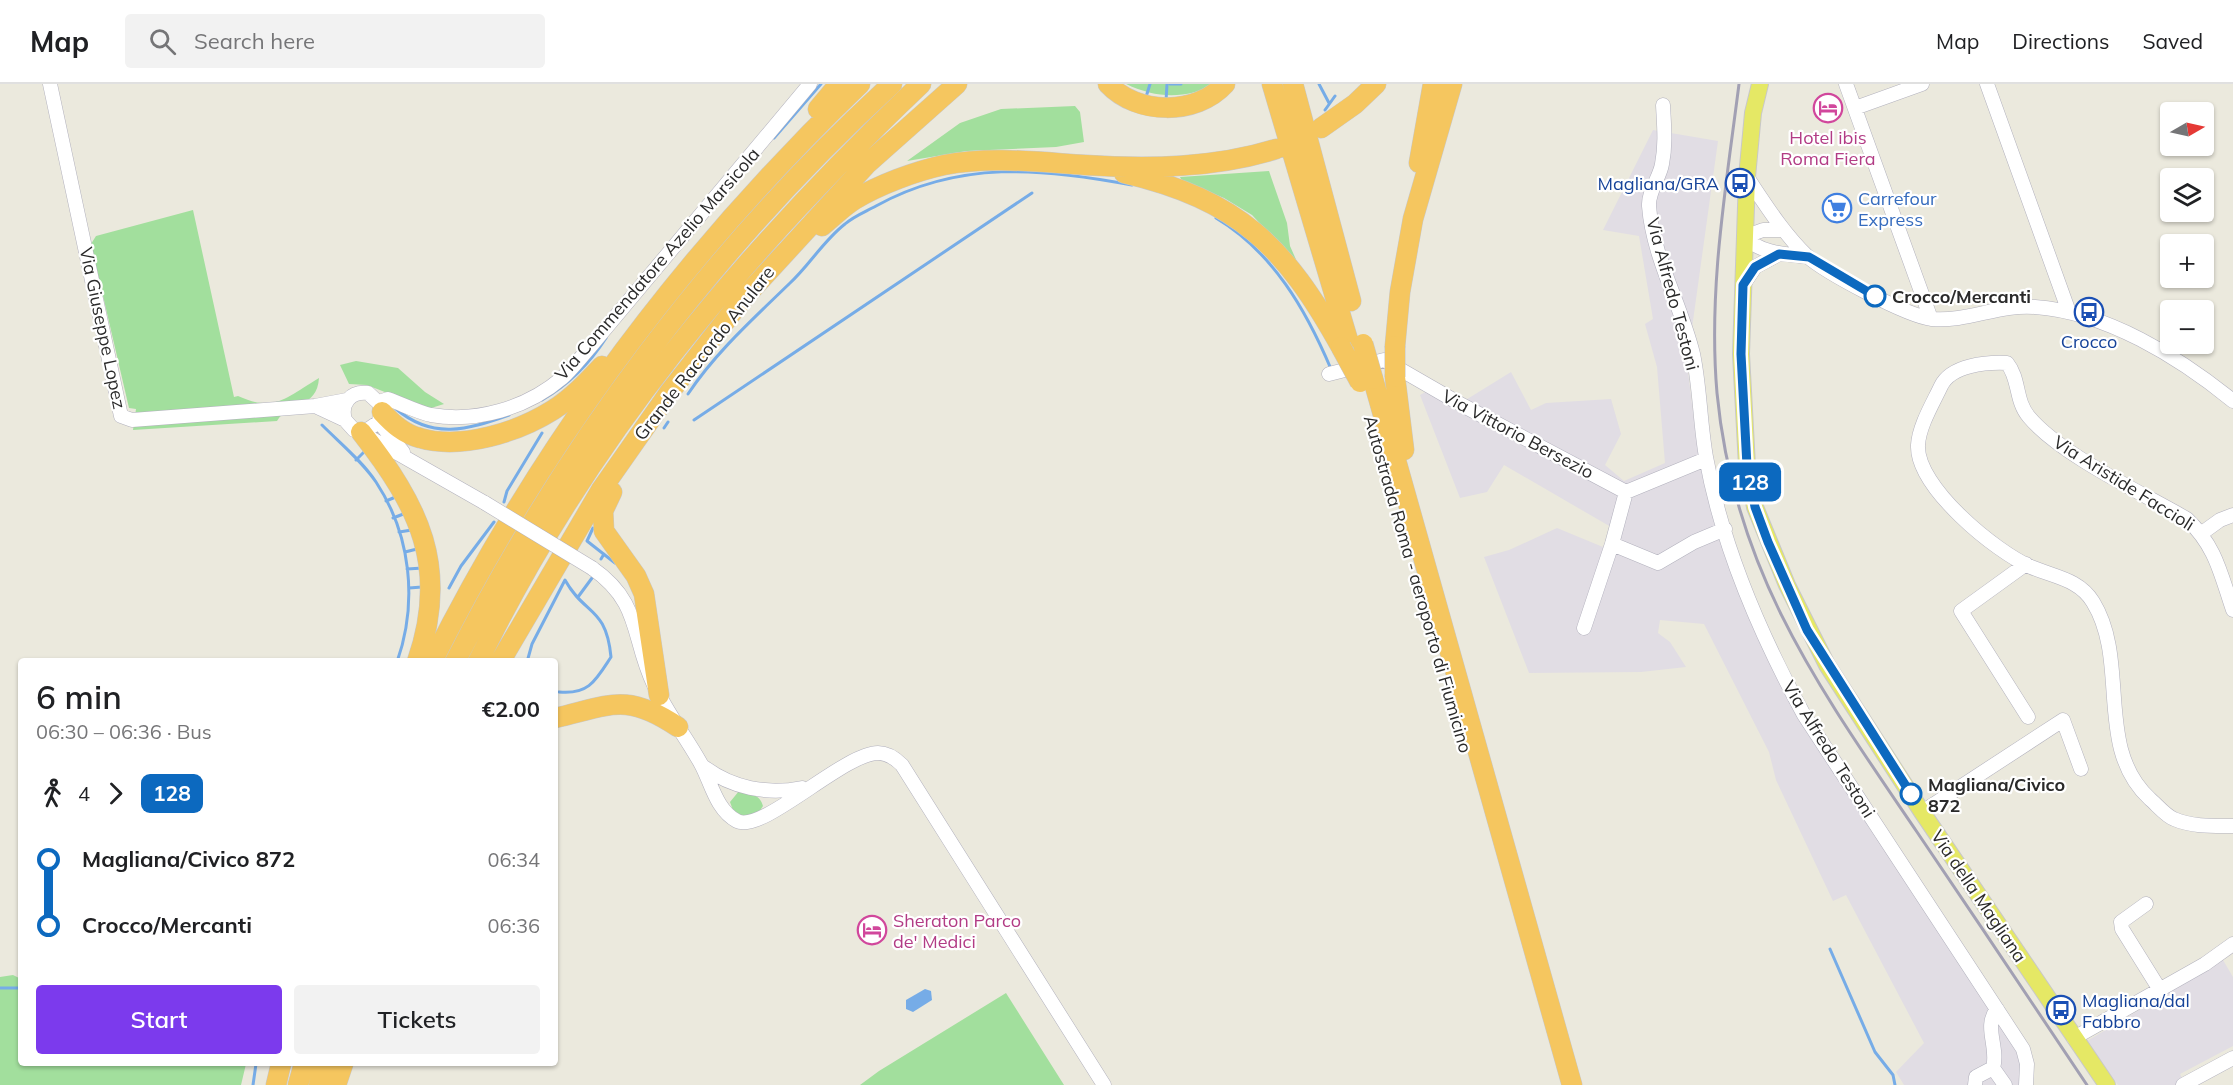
<!DOCTYPE html>
<html lang="en">
<head>
<meta charset="utf-8">
<style>
	:root { --surface:#fff; --page:#f2f2f2; --text:#202124; --muted:#757577; --line:#e0e0e0; --accent:#7c3aed }
	body { margin:0; font-family:Mulish,sans-serif; background:var(--page); color:var(--text); height:100vh; display:flex; flex-direction:column; font-size:22px; white-space:nowrap }
	* { box-sizing:border-box; margin:0 }
	p { font-size:20px; color:var(--muted) }
	.icon { flex:none; width:33px; height:33px; fill:none; stroke:currentColor; stroke-width:2; stroke-linecap:round; stroke-linejoin:round }
	.map { position:relative; flex:1; overflow:hidden }
	.drawer { position:absolute; left:18px; top:574px; width:540px; height:408px; display:flex; flex-direction:column; background:var(--surface); border-radius:6px; box-shadow:0 2px 4px #0004 }
	.drawer>* { flex:none }
	.badge { padding:0 12px; border-radius:9px; font-size:21px; line-height:39px }
	.needle { width:39px; rotate:81deg }
	.fabs { position:absolute; left:2160px; top:18px; display:grid; gap:12px }
	.fabs a { display:grid; place-items:center; width:54px; height:54px; border-radius:6px; background:var(--surface); box-shadow:0 2px 4px #0004; font-size:30px }
	.map>.badge { position:absolute; translate:-50% -50%; box-shadow:0 0 0 3px #fff }
	.legs { display:flex; align-items:center; gap:9px; height:66px; padding:0 18px; font-size:20px }
	.legs p { margin-inline-start:auto }
	.head { display:flex; align-items:center; justify-content:space-between; height:102px; padding:0 18px }
	h1 { font-size:33px; font-weight:600; line-height:45px }
	.cta { display:flex; gap:12px; margin-top:auto; padding:12px 18px }
	.cta a { flex:1; height:69px; border-radius:6px; background:var(--accent); color:#fff; font-size:24px; font-weight:600; line-height:69px; text-align:center }
	.cta a+a { background:var(--page); color:var(--text) }
	ul { padding:0 18px; list-style:none }
	li { display:flex; align-items:center; gap:21px; height:66px; font-size:22px }
	li i { display:grid; place-items:center; width:9px; height:100%; margin:0 8px; background:currentColor }
	li i::after { content:''; width:15px; height:15px; margin:-8px; border:4px solid; border-radius:50%; background:var(--surface) }
	li p { margin-inline-start:auto }
	li:first-child i { background:linear-gradient(#0000 50%,currentColor 0) }
	li:last-child i { background:linear-gradient(currentColor 50%,#0000 0) }
	header { display:flex; align-items:center; gap:36px; box-sizing:border-box; height:84px; padding:0 30px; background:var(--surface); border-bottom:2px solid var(--line) }
	header strong { font-size:28px }
	nav { display:flex; gap:33px; margin-inline-start:auto; font-size:21px }
	.search { width:420px; height:54px; background:var(--page); display:flex; align-items:center; gap:15px; box-sizing:border-box; padding:0 21px; border-radius:6px; color:var(--muted); font-size:22px }
	.map>svg:first-child { display:block }
	.industrial { fill:#e1dde4 }
	.green { fill:#a2df9d }
	.water { fill:#76ace7 }
	.lines { fill:none; stroke-linecap:round; stroke-linejoin:round }
	.stream { stroke:#76ace7; stroke-width:3 }
	.minor-casing { stroke:#b2b1bd; stroke-width:15 }
	.major-casing { stroke:#c8c8c8; stroke-width:18 }
	.highway-casing { stroke:#c8c8c8; stroke-width:21 }
	.minor { stroke:#fff; stroke-width:14 }
	.major { stroke:#e5e865; stroke-width:16 }
	.highway { stroke:#f5c65f; stroke-width:20 }
	.rail { stroke:#a2a0b3; stroke-width:3 }
	.minor-bridge-casing { stroke:#b2b1bd; stroke-width:15; stroke-linecap:butt }
	.highway-bridge-casing { stroke:#c8c8c8; stroke-width:21; stroke-linecap:butt }
	.minor-bridge { stroke:#fff; stroke-width:14 }
	.highway-bridge { stroke:#f5c65f; stroke-width:20 }
	.line-1-casing { stroke:#fff; stroke-width:14 }
	.line-1 { stroke:#0c69bf; stroke-width:9 }
	.stop-1-dot { fill:#fff; stroke:#0c69bf; stroke-width:3 }
	.labels { text-anchor:middle; dominant-baseline:central; stroke-width:4.5; stroke-linejoin:round; paint-order:stroke }
	.hotel-label { font-size:18px; fill:#b23c85; stroke:#fff }
	.transit-label { font-size:18px; fill:#164399; stroke:#fff; text-anchor:end }
	.shop-label { font-size:18px; fill:#366cbe; stroke:#fff; text-anchor:start }
	.street-label { font-size:18px; fill:#2a2a2a; stroke:#fff }
	.stop-label { font-size:18px; font-weight:bold; fill:#2a2a2a; stroke:#fff; text-anchor:start }
</style>
</head>
<body>
<header>
<strong>Map</strong>
<div class="search"><svg class="icon" aria-label="search" viewBox="0 0 24 24"><circle cx="10" cy="10" r="6"/><path d="M15 15l6 6"/></svg>Search here</div>
<nav><a>Map</a><a>Directions</a><a>Saved</a></nav>
</header>
<div class="map">
<svg width="2233" height="1001" viewBox="0 0 2233 1001">
	<rect width="100%" height="100%" fill="#ebe9dd"/>
	<path class="industrial" d="M1653 46 1718 57 1687 280 1698 368 1725 458 1773 581 2022 973V1001H1904L1896 988 1924 959 1846 811 1833 817 1776 696 1769 668 1704 540 1660 536 1658 549 1670 558 1686 583 1641 588 1529 589 1484 473 1509 466 1557 444 1603 463 1611 443 1504 381 1487 408 1460 414 1420 311 1429 306 1456 322 1511 288 1531 326 1546 319 1611 315 1621 350 1605 381 1624 397 1665 379 1657 283 1645 240 1653 235 1639 152 1603 146Z
		M2223 876 2233 893V962L2180 990 2185 1001H2118L2087 957Z"/>
	<path class="green" d="M1126 0H1216C1185 15 1158 15 1126 0Z
		M1075 22 1080 28 1084 58 1056 63 967 67 907 77 960 39 1001 25Z
		M1269 87 1287 139 1290 162 1298 180 1252 131 1224 114 1182 97 1180 93Z
		M193 126 234 313 238 312C275 329 287 313 319 294 317 325 289 317 277 337L133 346 136 325 129 324 91 160 96 152Z
		M356 277 398 284 425 308 444 320 428 325 367 301 349 300 340 281Z
		M739 707C750 710 760 710 763 722L757 731 742 732 734 729 730 718Z
		M13 891 21 895V980H246L241 1001H0V893Z
		M1006 909 1064 1001H860L879 987Z"/>
	<path class="water" d="M925 905 931 907 932 916 913 928 906 925V916Z"/>
	<g class="lines">
		<path class="stream" d="M1170 0H1181
			M1319 0 1329 19
			M1146 13 1150 0
			M1166 17 1167 0
			M1325 26 1335 12
			M774 54 821 0
			M1216 134C1273 168 1306 226 1331 285
			M688 310C716 268 753 235 789 200 809 182 823 157 845 140 854 132 865 128 876 122 959 76 1042 84 1132 101
			M542 316C568 301 590 279 606 254
			M396 325C433 356 467 346 509 331
			M694 336 1032 109
			M322 341C340 359 362 377 376 398 411 451 418 518 397 578
			M664 344 668 338
			M356 376 366 366
			M386 417 398 412
			M504 418 507 407 542 349
			M393 434 406 429
			M593 444 587 457 615 479
			M399 448 412 446
			M405 468 417 465
			M601 475 604 470
			M407 485 423 484
			M409 504 422 503
			M449 504 461 482 494 438
			M578 513 592 494
			M527 578 532 560 565 496C585 532 606 522 611 573 596 596 589 611 559 608
			M1830 865 1875 968 1893 991 1895 1001
			M0 904H21
			M253 1001 256 980"/>
		<g class="minor-casing">
			<path id="minor" d="M50 0 121 332 132 336 315 322 347 316
				M1846 0 1931 235
				M1987 0 2069 228
				M1663 21C1664 41 1666 60 1662 80 1660 93 1648 108 1649 122 1653 174 1681 220 1693 270 1700 303 1700 339 1706 373 1722 463 1761 552 1804 631L2023 965 2027 980 2026 1001
				M1855 24 1922 0
				M1747 93C1765 120 1783 149 1807 172 1826 189 1907 232 1932 235 1968 238 1999 220 2035 223 2106 228 2179 273 2233 317
				M1784 146H1763L1744 153C1762 170 1785 170 1809 173
				M1743 201 1755 183 1779 170
				M1329 290 1384 276 1462 321 1626 408 1706 375
				M379 318 388 315C402 320 417 328 431 331 476 339 527 324 562 294 572 285 581 273 590 263L810 0
				M315 322 345 336 354 346 364 348 379 338 381 321 368 309C351 307 340 319 345 336
				M379 338 403 368
				M369 353 485 419
				M2202 449 2220 436 2233 431
				M1612 460 1658 479 1694 458 1725 445
				M2026 480 1961 527 2028 633
				M592 484C642 519 631 553 654 601 667 629 686 653 701 680 711 698 716 726 737 737 762 750 844 669 878 669 888 669 895 674 902 681L1104 1001
				M2233 526C2220 488 2216 463 2187 435 2142 409 2061 371 2029 333 2015 317 2020 295 2007 279 1987 278 1951 281 1941 302 1933 319 1919 342 1918 361 1916 403 1996 468 2031 483 2054 493 2079 495 2093 518 2130 578 2094 664 2150 715 2157 721 2166 732 2174 735 2192 743 2214 742 2233 742
				M1584 544 1612 460 1626 408
				M704 683C732 704 767 711 802 704
				M1922 728 2063 636 2081 685
				M2146 820 2121 838 2122 845 2160 906
				M2074 954 2205 880 2233 860
				M1993 984 2005 1001
				M1975 1001 1976 993 1993 984C1999 963 1983 943 1997 925
				M2183 1001 2233 974"/>
		</g>
		<g class="major-casing">
			<path id="major" d="M1760 0 1753 29 1747 93 1741 270 1747 382 1755 423 1787 501 1827 581 1922 728 2107 1001"/>
		</g>
		<g class="highway-casing">
			<path id="highway" d="M1108 0C1137 31 1196 32 1225 0
				M1272 0 1350 263
				M1293 0 1351 217
				M818 25 839 0
				M1321 44 1355 20 1376 0
				M1419 79 1433 0
				M1124 89C1239 116 1285 162 1341 263
				M822 142C833 133 843 123 854 116 878 101 916 87 944 81 990 72 1038 78 1085 81 1149 85 1215 84 1276 65
				M1395 262 1400 208 1413 135 1452 0
				M1395 293 1404 366
				M1373 295 1572 1001
				M382 328C393 340 404 350 420 354 462 366 518 348 553 326 572 314 587 298 602 282
				M361 348C419 422 450 483 417 578
				M612 408 603 427 604 447 636 492 644 510 659 611
				M432 578C540 362 686 167 860 0
				M455 578C565 361 713 164 892 0
				M478 578C587 354 742 170 921 0
				M500 578 601 406 669 309 741 217 867 80 957 0
				M555 634C611 621 626 608 678 643
				M276 1001 281 980
				M298 1001 304 980
				M319 1001 324 980
				M336 1001 343 980"/>
		</g>
		<use href="#minor" class="minor"/>
		<use href="#major" class="major"/>
		<use href="#highway" class="highway"/>
		<path class="rail" d="M1739 0C1726 103 1708 206 1717 309 1734 488 1820 605 1917 748 1974 832 2031 917 2087 1001"/>
		<g class="minor-bridge-casing">
			<path id="minor-bridge" d="M485 419 592 484"/>
		</g>
		<g class="highway-bridge-casing">
			<path id="highway-bridge" d="M1363 260 1373 295
				M1341 263 1360 298
				M1395 293V262"/>
		</g>
		<use href="#minor-bridge" class="minor-bridge"/>
		<use href="#highway-bridge" class="highway-bridge"/>
	</g>
	<g class="lines">
		<g class="line-1-casing">
			<path id="line-1" d="M1875 212 1809 173 1779 170 1755 183 1743 201 1741 270 1747 382 1755 423 1768 458 1807 546 1911 710"/>
		</g>
		<use href="#line-1" class="line-1"/>
	</g>
	<defs>
		<g id="hotel-ring" transform="scale(1.5)"><circle r="9.5" fill="#fff" stroke="#d1479c" stroke-width="1.5"/><path d="M-6-4.5h1.5V1H6V5H4.5V3h-9V5H-6ZM-4 0a1.8 1.8 0 1 1 3.6 0ZM.5 0V-2.5h3Q6-2.5 6 0Z" fill="#d1479c"/></g>
		<g id="bus-ring" transform="scale(1.5)"><circle r="9.5" fill="#fff" stroke="#1a4fb4" stroke-width="1.5"/><path d="M-5-6H5V4H4V6H2V4H-2V6H-4V4H-5ZM-3.5-4V0h7V-4ZM-3.5 1.2v1.5H-2V1.2ZM2 1.2v1.5H3.5V1.2Z" fill="#1a4fb4"/></g>
		<g id="supermarket-ring" transform="scale(1.5)"><circle r="9.5" fill="#fff" stroke="#3f7fe0" stroke-width="1.5"/><path d="M-6-5.5h2.5l.6 2H6L4.5 2H-2.5L-4.4-4H-6ZM-1.5 3.2a1.3 1.3 0 1 0 .1 0ZM3 3.2a1.3 1.3 0 1 0 .1 0Z" fill="#3f7fe0"/></g>
	</defs>
	<g fill-rule="evenodd">
		<use href="#hotel-ring" x="1828" y="24"/>
		<use href="#bus-ring" x="1740" y="99"/>
		<use href="#supermarket-ring" x="1837" y="124"/>
		<use href="#bus-ring" x="2089" y="228"/>
		<use href="#hotel-ring" x="872" y="846"/>
		<use href="#bus-ring" x="2061" y="926"/>
	</g>
	<g class="stop-1-dot">
		<circle cx="1875" cy="212" r="10"/>
		<circle cx="1911" cy="710" r="10"/>
	</g>
	<g class="labels">
		<g class="hotel-label">
			<text x="1828" y="53">Hotel ibis<tspan x="1828" dy="21">Roma Fiera</tspan></text>
			<text x="893" y="836" text-anchor="start">Sheraton Parco<tspan x="893" dy="21">de' Medici</tspan></text>
		</g>
		<g class="transit-label">
			<text x="1719" y="99">Magliana/GRA</text>
			<text x="2089" y="257" text-anchor="middle">Crocco</text>
			<text x="2082" y="916" text-anchor="start">Magliana/dal<tspan x="2082" dy="21">Fabbro</tspan></text>
		</g>
		<g class="shop-label">
			<text x="1858" y="114">Carrefour<tspan x="1858" dy="21">Express</tspan></text>
		</g>
		<g class="street-label">
			<text transform="translate(657 180) rotate(-49)">Via Commendatore Azelio Marsicola</text>
			<text transform="translate(1673 210) rotate(75)">Via Alfredo Testoni</text>
			<text transform="translate(103 244) rotate(78)">Via Giuseppe Lopez</text>
			<text transform="translate(704 269) rotate(-52)">Grande Raccordo Anulare</text>
			<text transform="translate(1518 350) rotate(28)">Via Vittorio Bersezio</text>
			<text transform="translate(2124 399) rotate(32)">Via Aristide Faccioli</text>
			<text transform="translate(1418 500) rotate(74)">Autostrada Roma - aeroporto di Fiumicino</text>
			<text transform="translate(1829 665) rotate(58)">Via Alfredo Testoni</text>
			<text transform="translate(1979 812) rotate(56)">Via della Magliana</text>
		</g>
		<g class="stop-label">
			<text x="1892" y="212">Crocco/Mercanti</text>
			<text x="1928" y="700">Magliana/Civico<tspan x="1928" dy="21">872</tspan></text>
		</g>
	</g>
</svg>
<div class="fabs">
<a><svg class="needle" viewBox="-14 -14 28 28"><path d="M0-13l5 13h-10z" fill="#e53935"/><path d="M0 13l5-13h-10z" fill="#757577"/></svg></a>
<a><svg class="icon" aria-label="layers" viewBox="0 0 24 24"><path d="M12 4l9 5-9 5-9-5zM3 14l9 5 9-5"/></svg></a>
<a>+</a>
<a>−</a>
</div>
<b class="badge" style="left:1750px;top:398px;background:#0c69bf;color:#fff">128</b>
<section class="drawer">
<div class="head"><div><h1>6 min</h1><p>06:30 – 06:36 · Bus</p></div><b>€2.00</b></div>
<div class="legs"><svg class="icon" aria-label="walk" viewBox="0 0 24 24"><circle cx="13" cy="4" r="2"/><path d="M13 8l-2 6 4 7M11 14l-3 7M7 12l3-4h3l4 4"/></svg>4<svg class="icon" aria-label="forward" viewBox="0 0 24 24"><path d="M9 5l7 7-7 7"/></svg><b class="badge" style="background:#0c69bf;color:#fff">128</b></div>
<ul>
<li><i style="color:#0c69bf"></i><b>Magliana/Civico 872</b><p>06:34</p></li>
<li><i style="color:#0c69bf"></i><b>Crocco/Mercanti</b><p>06:36</p></li>
</ul>
<div class="cta"><a>Start</a><a>Tickets</a></div>
</section>
</div>
</body>
</html>
